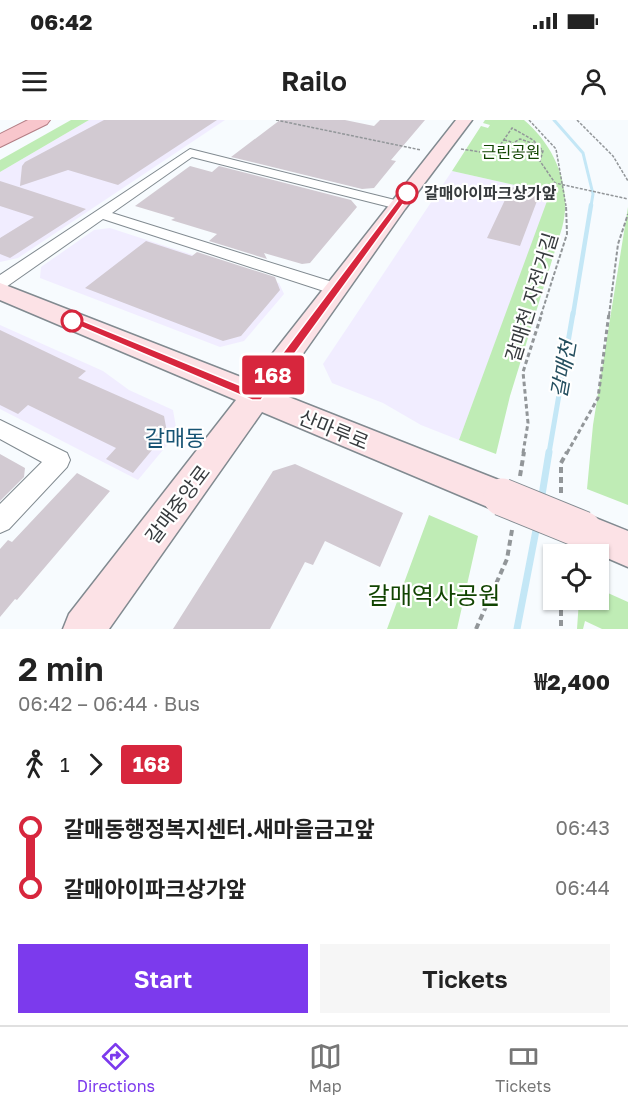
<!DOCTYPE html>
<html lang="en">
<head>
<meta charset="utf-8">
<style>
	:root { --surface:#fff; --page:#f6f6f6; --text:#222; --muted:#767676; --line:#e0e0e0; --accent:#7c3aed }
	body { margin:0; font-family:"Golos Text","Noto Sans KR",sans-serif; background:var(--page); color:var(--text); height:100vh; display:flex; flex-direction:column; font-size:22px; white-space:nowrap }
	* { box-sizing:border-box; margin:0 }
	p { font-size:20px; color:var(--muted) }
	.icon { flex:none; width:33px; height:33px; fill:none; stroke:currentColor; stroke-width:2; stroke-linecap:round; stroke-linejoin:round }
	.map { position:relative; height:509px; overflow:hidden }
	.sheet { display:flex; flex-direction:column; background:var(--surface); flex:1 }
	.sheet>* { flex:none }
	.badge { padding:0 12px; border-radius:4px; font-size:21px; line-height:39px }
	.fabs { position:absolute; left:543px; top:424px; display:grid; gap:12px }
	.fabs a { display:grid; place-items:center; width:66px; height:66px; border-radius:0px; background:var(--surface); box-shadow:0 2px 4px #0004; font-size:30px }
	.map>.badge { position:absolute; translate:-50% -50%; box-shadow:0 0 0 3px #fff }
	.legs { display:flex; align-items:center; gap:9px; height:66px; padding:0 18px; font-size:20px }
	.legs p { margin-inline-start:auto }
	.headline { display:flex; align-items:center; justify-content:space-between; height:102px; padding:0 18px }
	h1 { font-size:33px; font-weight:600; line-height:45px }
	.action { display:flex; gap:12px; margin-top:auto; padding:12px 18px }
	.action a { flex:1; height:69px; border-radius:0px; background:var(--accent); color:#fff; font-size:24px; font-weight:600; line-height:69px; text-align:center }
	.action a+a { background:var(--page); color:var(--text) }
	ul { padding:0 18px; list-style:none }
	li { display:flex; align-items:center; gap:21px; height:60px; font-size:22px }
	li i { display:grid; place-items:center; width:9px; height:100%; margin:0 8px; background:currentColor }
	li i::after { content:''; width:15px; height:15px; margin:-8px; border:4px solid; border-radius:50%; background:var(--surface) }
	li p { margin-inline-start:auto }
	li:first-child i { background:linear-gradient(#0000 50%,currentColor 0) }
	li:last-child i { background:linear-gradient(currentColor 50%,#0000 0) }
	.status { display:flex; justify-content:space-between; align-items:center; height:42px; padding:0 30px; background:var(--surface); direction:ltr }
	.status svg { height:16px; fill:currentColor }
	header { display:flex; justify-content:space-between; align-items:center; height:78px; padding:0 18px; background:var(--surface); font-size:27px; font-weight:600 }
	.menu { display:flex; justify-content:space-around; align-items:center; height:84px; border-top:2px solid var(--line); background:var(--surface); font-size:16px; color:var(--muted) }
	.menu a { display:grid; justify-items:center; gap:3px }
	.menu .on { color:var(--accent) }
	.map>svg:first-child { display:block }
	.commercial { fill:#f1edff }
	.green { fill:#bfecb5 }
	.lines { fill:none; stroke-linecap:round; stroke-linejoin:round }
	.stream-far3 { stroke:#c4e7f6; stroke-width:3 }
	.stream-far2 { stroke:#c4e7f6; stroke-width:4.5 }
	.stream-far1 { stroke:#c4e7f6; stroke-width:5 }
	.stream { stroke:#c4e7f6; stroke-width:7 }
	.building { fill:#d2cad2 }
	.street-casing { stroke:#818a90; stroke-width:2 }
	.secondary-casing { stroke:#818a90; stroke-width:3 }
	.primary-casing { stroke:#b27d84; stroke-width:2 }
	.path-far3 { stroke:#929699; stroke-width:1.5; stroke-dasharray:3 1.5; stroke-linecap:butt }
	.path-far2 { stroke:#929699; stroke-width:2; stroke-dasharray:4 2; stroke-linecap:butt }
	.path-far1 { stroke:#929699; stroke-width:3; stroke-dasharray:4.5 3; stroke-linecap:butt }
	.path { stroke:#929699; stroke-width:4; stroke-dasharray:6 4; stroke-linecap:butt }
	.street { fill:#fff; fill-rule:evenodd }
	.secondary { fill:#fce2e6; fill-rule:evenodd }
	.primary { fill:#f8c6cc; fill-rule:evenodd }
	.secondary-bridge-casing { stroke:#818a90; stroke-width:39; stroke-linecap:butt }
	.secondary-bridge { stroke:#fce2e6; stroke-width:37 }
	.line-1 { fill:#d7263d; stroke:#fff; stroke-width:1.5 }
	.stop-1-dot { fill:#fff; stroke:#d7263d; stroke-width:3 }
	.labels { text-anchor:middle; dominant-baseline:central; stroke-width:4.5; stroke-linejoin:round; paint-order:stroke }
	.far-park-label { font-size:16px; fill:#114401; stroke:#fff }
	.far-stop-label { font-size:16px; font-weight:bold; fill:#373b3e; stroke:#fff; text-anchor:start }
	.street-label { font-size:20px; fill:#373b3e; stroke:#fff }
	.water-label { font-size:21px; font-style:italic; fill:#254f5f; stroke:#fff }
	.quarter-label { font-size:22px; fill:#165373; stroke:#fff }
	.near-park-label { font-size:24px; fill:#114401; stroke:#fff }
</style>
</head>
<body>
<div class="status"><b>06:42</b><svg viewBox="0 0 49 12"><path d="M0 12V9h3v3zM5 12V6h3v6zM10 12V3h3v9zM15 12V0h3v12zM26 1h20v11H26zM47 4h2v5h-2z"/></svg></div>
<header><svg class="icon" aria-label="menu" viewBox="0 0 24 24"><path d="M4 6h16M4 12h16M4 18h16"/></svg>Railo<svg class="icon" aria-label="person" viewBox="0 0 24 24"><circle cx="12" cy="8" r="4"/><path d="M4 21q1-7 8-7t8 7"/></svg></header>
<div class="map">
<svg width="628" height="509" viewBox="0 0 628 509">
	<rect width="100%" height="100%" fill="#f7fbfe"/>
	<path class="commercial" d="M89 0H225L18 138 0 142V52Z
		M452 51 551 73 459 320 421 305 383 283 332 263 323 244Z
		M110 108 279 163 284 174 244 221 220 227 40 158 41 147 94 110Z
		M0 205 103 251 129 270 173 290 177 313 138 360 0 289Z"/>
	<path class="green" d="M71 0H89L0 52V40Z
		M485 0H524C555 26 573 68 562 108L510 276 496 334 459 320 550 73 452 51 481 6 488 8 490 5 483 3Z
		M628 87V385L587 369 593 305Z
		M429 395 478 416 457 509H387Z
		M599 469 628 482V509H602L585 501 583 509H577L579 480H598Z"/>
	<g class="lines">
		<path class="stream-far3" d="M554 0 583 33 593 74 591 86"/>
		<path class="stream-far2" d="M573 195 591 85"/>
		<path class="stream-far1" d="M549 333 573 193"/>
		<path class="stream" d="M541 381 549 332
			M517 509 537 405"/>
	</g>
	<path class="building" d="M104 0H217L118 65 68 50 20 66 22 46 25 42Z
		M280 0H345L374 6 380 0H425L391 40 396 41 374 68 362 69 231 37Z
		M190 46 212 52 219 46 351 80 357 87 310 143 302 144 264 133 267 139 209 121 217 114 171 100 175 98 135 86Z
		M0 61 28 70 86 89 10 138 0 134V118L34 97 0 86Z
		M511 67 540 73 520 126 487 118Z
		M146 121 192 136 197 132 275 157 280 170 241 216 223 221 85 168Z
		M0 210 86 251 78 258 164 296 167 312 133 353 106 339 116 328 28 285 18 294 0 285Z
		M0 334 25 348 24 357 0 381Z
		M295 344 403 393 380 447 325 421 313 445 305 442 270 509H173L273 351Z
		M77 353 110 371 17 480 15 479 0 497V429L8 420 12 422Z"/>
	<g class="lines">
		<g class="street-casing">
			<path id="street" d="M190 29 403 82 405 85 398 89 192 37 112 93 342 165 344 169 342 173H330L103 99 6 167 0 168V155Z
				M0 300 67 333 70 340 67 347 9 409 0 413V384L42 342 0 319Z"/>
		</g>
		<g class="secondary-casing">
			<path id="secondary" d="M456 0H472L405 89 276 272 514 366 519 377 514 388 502 393 490 388 262 292 109 509H63L69 494 236 280 0 180V163L251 261Z
				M583 393 628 411V447L570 422 565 410 570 398Z"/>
		</g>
		<g class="primary-casing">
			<path id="primary" d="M28 0H50L47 4 0 27V14Z"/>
		</g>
		<path class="path-far3" d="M276 0 421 30
			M529 0 556 29 566 86
			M577 0 613 36 628 61
			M504 20C521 23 523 35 540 41
			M515 22 520 19 535 24
			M461 29 494 34 512 8 533 20 543 31 540 41 555 63 628 79
			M523 31H543"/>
		<path class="path-far2" d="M541 195 567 114 566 85
			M609 195 618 124 628 94"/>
		<path class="path-far1" d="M523 333 528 303 523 252 542 193
			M567 333 598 278 609 193"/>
		<path class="path" d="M520 356 524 332
			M561 373V343L567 332
			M561 480V509
			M476 509 507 439 512 410"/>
		<use href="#street" class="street"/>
		<use href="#secondary" class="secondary"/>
		<use href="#primary" class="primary"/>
		<g class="secondary-bridge-casing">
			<path id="secondary-bridge" d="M502 377 583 410"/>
		</g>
		<use href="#secondary-bridge" class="secondary-bridge"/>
	</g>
	<path class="line-1" d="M405 71 411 73 261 280H252L67 201 68 198H76L254 271Z"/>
	<g class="stop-1-dot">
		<circle cx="407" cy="73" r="10"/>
		<circle cx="72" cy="201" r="10"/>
	</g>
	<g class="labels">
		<g class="far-park-label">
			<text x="511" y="32">근린공원</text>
		</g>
		<g class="far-stop-label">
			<text x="424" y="73">갈매아이파크상가앞</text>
		</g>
		<g class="street-label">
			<text transform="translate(531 177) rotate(-73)">갈매천 자전거길</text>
			<text transform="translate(334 309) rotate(22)">산마루로</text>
			<text transform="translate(177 384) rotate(-53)">갈매중앙로</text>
		</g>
		<g class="water-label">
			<text transform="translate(563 249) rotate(-80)">갈매천</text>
		</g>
		<g class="quarter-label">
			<text x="175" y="317">갈매동</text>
		</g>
		<g class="near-park-label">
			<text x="434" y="474">갈매역사공원</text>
		</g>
	</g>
</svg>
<div class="fabs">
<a><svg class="icon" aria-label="locate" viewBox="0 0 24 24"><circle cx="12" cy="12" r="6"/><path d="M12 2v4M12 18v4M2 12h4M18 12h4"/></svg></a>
</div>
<b class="badge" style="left:273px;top:255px;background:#d7263d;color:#fff">168</b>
</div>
<section class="sheet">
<div class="headline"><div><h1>2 min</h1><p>06:42 – 06:44 · Bus</p></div><b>₩2,400</b></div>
<div class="legs"><svg class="icon" aria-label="walk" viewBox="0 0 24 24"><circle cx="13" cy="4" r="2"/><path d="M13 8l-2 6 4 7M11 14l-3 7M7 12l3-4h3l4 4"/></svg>1<svg class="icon" aria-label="forward" viewBox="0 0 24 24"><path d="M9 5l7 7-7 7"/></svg><b class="badge" style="background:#d7263d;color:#fff">168</b></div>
<ul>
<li><i style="color:#d7263d"></i><b>갈매동행정복지센터.새마을금고앞</b><p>06:43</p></li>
<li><i style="color:#d7263d"></i><b>갈매아이파크상가앞</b><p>06:44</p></li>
</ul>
<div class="action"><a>Start</a><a>Tickets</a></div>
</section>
<nav class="menu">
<a class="on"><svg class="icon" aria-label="directions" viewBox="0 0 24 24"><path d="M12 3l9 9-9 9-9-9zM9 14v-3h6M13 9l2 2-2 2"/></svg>Directions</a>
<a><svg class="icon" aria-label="map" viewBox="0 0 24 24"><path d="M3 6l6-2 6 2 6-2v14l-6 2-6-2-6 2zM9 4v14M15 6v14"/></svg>Map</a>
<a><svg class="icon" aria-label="tickets" viewBox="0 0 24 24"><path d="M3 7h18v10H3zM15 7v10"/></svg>Tickets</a>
</nav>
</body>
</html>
